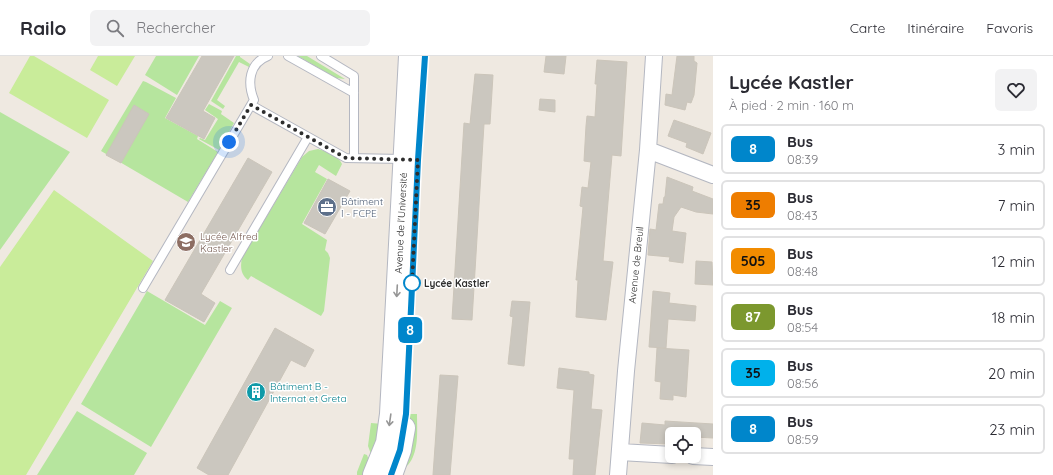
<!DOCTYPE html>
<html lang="fr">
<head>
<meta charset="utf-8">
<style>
	:root { --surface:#fff; --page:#f2f2f3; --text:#2b2b33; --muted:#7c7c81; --line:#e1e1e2 }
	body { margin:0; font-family:Quicksand,sans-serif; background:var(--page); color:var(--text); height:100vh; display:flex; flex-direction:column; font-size:15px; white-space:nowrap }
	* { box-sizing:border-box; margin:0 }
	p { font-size:13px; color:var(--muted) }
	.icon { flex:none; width:22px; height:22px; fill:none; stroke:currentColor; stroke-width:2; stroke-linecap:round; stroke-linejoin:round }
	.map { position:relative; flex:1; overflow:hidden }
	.sheet { display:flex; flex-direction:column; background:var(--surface); width:340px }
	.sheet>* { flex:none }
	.badge { padding:0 8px; border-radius:6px; font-size:14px; line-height:26px }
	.fabs { position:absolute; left:665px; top:371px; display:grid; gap:8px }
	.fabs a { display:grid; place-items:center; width:36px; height:36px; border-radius:6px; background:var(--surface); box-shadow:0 2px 6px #0003; font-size:20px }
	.you { position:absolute; width:20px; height:20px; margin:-10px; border:3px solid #fff; border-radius:50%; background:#1a73e8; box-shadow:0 0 0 6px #1a73e833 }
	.map>.badge { position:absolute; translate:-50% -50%; box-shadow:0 0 0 2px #fff }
	.round { display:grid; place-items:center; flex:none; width:42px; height:42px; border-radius:6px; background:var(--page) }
	.head { display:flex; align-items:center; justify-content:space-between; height:68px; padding:0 16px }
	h1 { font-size:19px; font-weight:700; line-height:30px }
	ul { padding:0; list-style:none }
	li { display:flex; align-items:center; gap:12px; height:50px; margin:0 8px 6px; padding:0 8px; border:2px solid var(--line); border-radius:6px }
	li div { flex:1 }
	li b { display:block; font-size:15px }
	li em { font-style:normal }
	li .badge { min-width:44px; font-weight:700; text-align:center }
	header { display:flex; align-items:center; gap:24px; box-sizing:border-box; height:56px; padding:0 20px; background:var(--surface); border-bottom:1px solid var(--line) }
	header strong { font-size:19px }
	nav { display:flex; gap:22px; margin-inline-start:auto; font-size:14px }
	.search { width:280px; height:36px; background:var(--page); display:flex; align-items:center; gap:10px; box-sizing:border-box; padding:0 14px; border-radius:6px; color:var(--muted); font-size:15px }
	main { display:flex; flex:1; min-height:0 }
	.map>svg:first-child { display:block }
	.green { fill:#b6e59e }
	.pitch { fill:#c9ec9a }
	.building { fill:#cbc7bf; stroke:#cbc5ba }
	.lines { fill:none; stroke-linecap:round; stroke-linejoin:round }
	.lane-casing { stroke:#b4b7c1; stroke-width:10 }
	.street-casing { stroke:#b4b7c1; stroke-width:18 }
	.secondary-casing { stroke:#b4b7c1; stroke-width:24 }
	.lane { stroke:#fff; stroke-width:8 }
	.street { stroke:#fff; stroke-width:16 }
	.secondary { stroke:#fff; stroke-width:22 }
	.oneway { stroke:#969696 }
	.line-casing { stroke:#fff; stroke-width:9 }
	.line { stroke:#0086cb; stroke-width:6 }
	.walk { stroke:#2e2e2e; stroke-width:4; stroke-dasharray:0 7.2 }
	.stop-dot { fill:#fff; stroke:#0086cb; stroke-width:2 }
	.labels { text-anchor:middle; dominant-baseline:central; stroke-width:3; stroke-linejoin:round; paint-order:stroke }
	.service-label { font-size:10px; fill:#4e5e75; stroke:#fff; text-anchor:start }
	.street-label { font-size:10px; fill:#2e2e2e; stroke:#fff }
	.education-label { font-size:10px; fill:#785e54; stroke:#fff; text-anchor:start }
	.stop-label { font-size:10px; font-weight:bold; fill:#2e2e2e; stroke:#fff; text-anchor:start }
	.culture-label { font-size:10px; fill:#0d838f; stroke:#fff; text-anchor:start }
</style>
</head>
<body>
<header>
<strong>Railo</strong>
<div class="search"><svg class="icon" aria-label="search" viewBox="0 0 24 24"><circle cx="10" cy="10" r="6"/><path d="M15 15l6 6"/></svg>Rechercher</div>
<nav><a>Carte</a><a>Itinéraire</a><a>Favoris</a></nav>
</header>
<main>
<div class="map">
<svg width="713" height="419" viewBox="0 0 713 419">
	<rect width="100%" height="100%" fill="#efe9e1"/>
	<path class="green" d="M156 0H199L177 39 145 19Z
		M236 0H240V1L250 8 249 11 239 6 217 44 225 50 223 53 211 45Z
		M298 0H307L345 23 336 22Z
		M143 25 146 26 176 42 165 62 198 80 197 83 218 96 188 146 101 95Z
		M209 48 222 55 221 58 234 67 219 94 199 83 200 82 205 84 218 63 205 54Z
		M0 56 70 96 0 194Z
		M318 93C326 95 339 100 342 108L336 120 319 109 315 116 327 123 302 168 327 184 325 194 328 197 330 202 324 255 321 260 251 220 248 224C241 219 240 211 242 202L302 101 309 95Z
		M147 235 205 269 220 245 232 252 151 391 81 348Z
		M77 355 147 397 134 419H37Z
		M410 358H417C417 376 420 403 402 414Z
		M371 367 383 368 372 401 368 390Z
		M364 398 367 399 370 407 368 419H357V416Z"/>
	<path class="pitch" d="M30 0H34L109 44 87 82 9 37Z
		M98 0H135L117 30 90 14Z
		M54 134 153 205 26 419H0V211Z"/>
	<path class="building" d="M202 0H234L203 55 215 62 204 83 166 62Z
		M546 0H566L564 18 544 16Z
		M677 0H694V5L697 7 694 39 691 47 687 46 685 54 665 49 666 38 672 39Z
		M597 4 627 6 621 100 612 99 603 205 613 206 606 264 576 261 578 224H576L583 151 580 150 582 131 588 132 591 106 584 105 586 70 587 60 595 61 597 28H595Z
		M475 18 493 19 490 68H484L472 264 452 263 464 67 470 68Z
		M540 43 555 44V56L539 54Z
		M134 49 149 58 121 107 106 99Z
		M674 64 711 77 703 98 686 91 687 87 668 80Z
		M248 102 272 116 201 238 215 247 204 266 165 244Z
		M667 121 693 131 692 135 713 143V158L696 156 681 151 674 161 672 175 686 177 683 207 669 205 670 201 648 199 650 173 656 174 659 148H663L664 141H665Z
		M328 123 350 135 325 178 304 167Z
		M696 205 712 206 713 229 695 228Z
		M653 235 670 237 669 247 696 250 695 265 668 263 666 292 649 291Z
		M512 245 530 246 524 310 508 308 513 261 510 260Z
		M275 272 314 294 305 311 291 304 228 419H209L197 412Z
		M657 292 689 294 686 341 673 339V344L660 343 661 326 655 325Z
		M559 312 589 316V318L594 319 591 353 602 354 595 419H573L574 403H569L574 334 557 332Z
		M440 319 458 320 450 419H433Z
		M665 365 713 368V382L694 381V378H670V388L640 387 642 367 665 369Z"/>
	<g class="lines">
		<g class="lane-casing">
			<path id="lane" d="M288 0 354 37
				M321 0 354 20V102
				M251 49 254 44C247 27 249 7 268 0
				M230 214 308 81
				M143 232 251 49 346 102 404 103"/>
		</g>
		<g class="street-casing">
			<path id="street" d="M648 94 713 119
				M620 396 672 399
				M693 400 713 401
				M618 419 626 315 648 94 654 0"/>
		</g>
		<g class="secondary-casing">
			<path id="secondary" d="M374 419 387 387 391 358 410 0
				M391 419 400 394 404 372"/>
		</g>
		<use href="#lane" class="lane"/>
		<use href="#street" class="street"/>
		<use href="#secondary" class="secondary"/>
	</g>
	<defs><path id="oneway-shaft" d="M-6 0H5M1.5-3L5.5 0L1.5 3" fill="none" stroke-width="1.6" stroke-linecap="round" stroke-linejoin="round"/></defs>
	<g class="oneway">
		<use href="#oneway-shaft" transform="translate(397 235) rotate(93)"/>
		<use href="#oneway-shaft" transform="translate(390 364) rotate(98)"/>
	</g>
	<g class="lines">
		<g class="line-casing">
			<path id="line" d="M391 419 400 394 406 358 418 104 425 0"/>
		</g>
		<use href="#line" class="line"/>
		<path class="walk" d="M229 86 251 49 346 102 418 104 412 227"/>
	</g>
	<defs>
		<g id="office-disc" transform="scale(1)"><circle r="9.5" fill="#5c6f8a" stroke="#fff"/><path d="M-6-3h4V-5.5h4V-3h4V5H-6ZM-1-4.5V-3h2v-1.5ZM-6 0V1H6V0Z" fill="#fff"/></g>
		<g id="school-disc" transform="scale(1)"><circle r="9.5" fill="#8d6e63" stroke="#fff"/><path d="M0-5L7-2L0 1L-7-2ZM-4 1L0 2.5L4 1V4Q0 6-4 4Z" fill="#fff"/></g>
		<g id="building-disc" transform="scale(1)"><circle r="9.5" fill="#0f9aa8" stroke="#fff"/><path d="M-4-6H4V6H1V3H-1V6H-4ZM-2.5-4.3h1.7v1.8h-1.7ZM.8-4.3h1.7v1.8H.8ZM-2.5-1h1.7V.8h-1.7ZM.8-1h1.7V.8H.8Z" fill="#fff"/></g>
	</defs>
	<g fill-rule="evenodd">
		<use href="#office-disc" x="327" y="151"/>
		<use href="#school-disc" x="186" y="186"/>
		<use href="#building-disc" x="256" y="336"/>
	</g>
	<circle class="stop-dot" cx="412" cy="227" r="8"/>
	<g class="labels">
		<g class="service-label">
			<text x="341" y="145">Bâtiment<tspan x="341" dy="12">I - FCPE</tspan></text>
		</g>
		<g class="street-label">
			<text transform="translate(401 167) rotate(-87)">Avenue de l'Université</text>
			<text transform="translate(636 209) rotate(-84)">Avenue de Breuil</text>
		</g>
		<g class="education-label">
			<text x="200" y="180">Lycée Alfred<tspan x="200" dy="12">Kastler</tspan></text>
		</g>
		<g class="stop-label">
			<text x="424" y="227">Lycée Kastler</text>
		</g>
		<g class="culture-label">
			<text x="270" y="330">Bâtiment B -<tspan x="270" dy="12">Internat et Greta</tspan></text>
		</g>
	</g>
</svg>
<div class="fabs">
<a><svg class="icon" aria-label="locate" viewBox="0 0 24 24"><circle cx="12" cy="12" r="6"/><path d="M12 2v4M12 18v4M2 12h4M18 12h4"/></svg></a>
</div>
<div class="you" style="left:229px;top:86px"></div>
<b class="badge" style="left:410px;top:274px;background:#0086cb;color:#fff">8</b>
</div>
<section class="sheet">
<div class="head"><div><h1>Lycée Kastler</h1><p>À pied · 2 min · 160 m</p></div><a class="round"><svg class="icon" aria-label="heart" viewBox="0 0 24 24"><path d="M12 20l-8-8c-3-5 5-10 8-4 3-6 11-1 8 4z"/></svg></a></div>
<ul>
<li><span class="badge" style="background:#0086cb;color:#fff">8</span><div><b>Bus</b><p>08:39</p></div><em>3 min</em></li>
<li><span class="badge" style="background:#ee7d00;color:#111">35</span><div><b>Bus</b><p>08:43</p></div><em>7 min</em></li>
<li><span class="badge" style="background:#f28c00;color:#111">505</span><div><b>Bus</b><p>08:48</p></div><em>12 min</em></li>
<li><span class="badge" style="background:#7c982e;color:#fff">87</span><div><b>Bus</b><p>08:54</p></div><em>18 min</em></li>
<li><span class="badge" style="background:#00b1eb;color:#111">35</span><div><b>Bus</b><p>08:56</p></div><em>20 min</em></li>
<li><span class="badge" style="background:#0086cb;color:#fff">8</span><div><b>Bus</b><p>08:59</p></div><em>23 min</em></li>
</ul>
</section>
</main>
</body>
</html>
